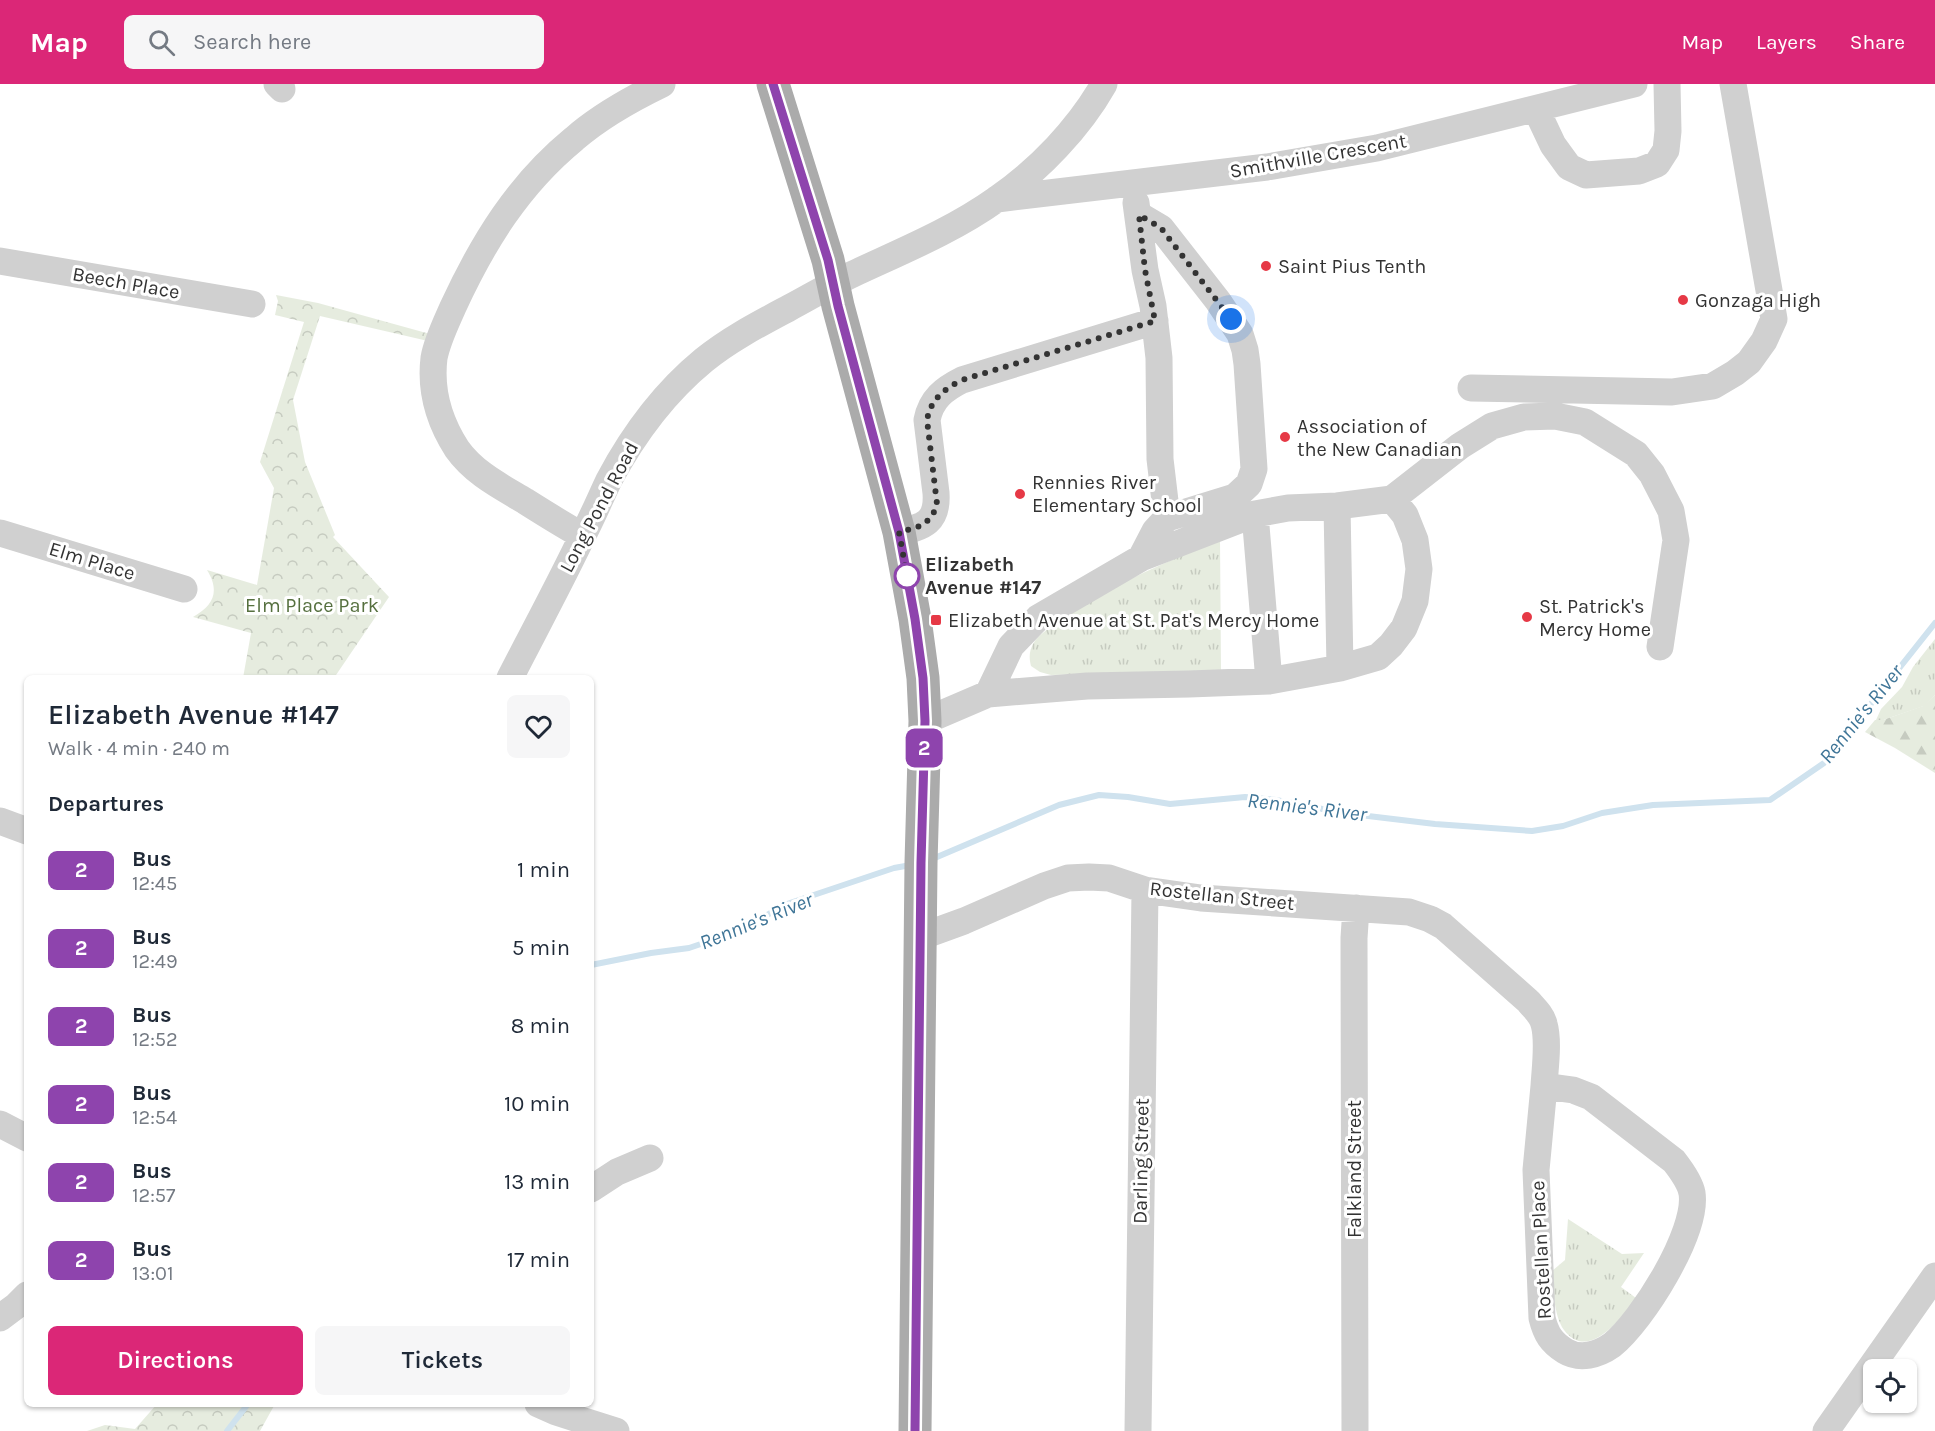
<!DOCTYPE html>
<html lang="en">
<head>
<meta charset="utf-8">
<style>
	:root { --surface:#fff; --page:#f6f6f7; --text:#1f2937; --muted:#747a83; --accent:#db2777 }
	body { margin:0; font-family:Karla,sans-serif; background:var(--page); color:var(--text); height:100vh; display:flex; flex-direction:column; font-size:22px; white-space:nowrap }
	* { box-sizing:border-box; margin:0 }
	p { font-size:20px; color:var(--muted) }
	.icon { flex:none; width:33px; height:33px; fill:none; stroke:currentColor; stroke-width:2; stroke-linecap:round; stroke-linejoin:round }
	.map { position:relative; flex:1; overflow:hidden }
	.panel { position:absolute; left:24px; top:591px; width:570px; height:732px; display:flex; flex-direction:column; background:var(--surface); border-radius:9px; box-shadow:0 2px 4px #0004 }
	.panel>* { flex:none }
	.badge { padding:0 12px; border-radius:9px; font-size:21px; line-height:39px }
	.controls { position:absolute; left:1863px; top:1275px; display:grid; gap:12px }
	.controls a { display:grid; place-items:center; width:54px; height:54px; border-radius:9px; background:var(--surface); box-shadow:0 2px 4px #0004; font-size:30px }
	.you { position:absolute; width:30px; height:30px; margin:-15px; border:4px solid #fff; border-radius:50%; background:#1a73e8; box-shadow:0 0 0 9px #1a73e833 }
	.map>.badge { position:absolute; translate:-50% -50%; box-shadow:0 0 0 3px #fff }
	h2 { padding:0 24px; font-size:22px; line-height:54px }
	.round { display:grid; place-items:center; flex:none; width:63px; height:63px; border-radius:9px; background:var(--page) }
	.headline { display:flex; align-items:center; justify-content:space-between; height:102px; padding:0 24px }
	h1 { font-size:28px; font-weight:600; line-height:45px }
	.button { display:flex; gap:12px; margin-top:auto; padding:12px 24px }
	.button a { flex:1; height:69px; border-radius:9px; background:var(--accent); color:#fff; font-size:24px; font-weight:600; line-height:69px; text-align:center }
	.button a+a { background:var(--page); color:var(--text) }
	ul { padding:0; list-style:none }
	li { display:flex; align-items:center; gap:18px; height:78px; padding:0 24px }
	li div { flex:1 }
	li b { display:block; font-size:22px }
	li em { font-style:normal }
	li .badge { min-width:66px; font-weight:700; text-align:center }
	header { display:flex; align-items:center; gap:36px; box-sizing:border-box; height:84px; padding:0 30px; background:var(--accent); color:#fff }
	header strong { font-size:28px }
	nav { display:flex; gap:33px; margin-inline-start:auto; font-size:21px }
	.search { width:420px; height:54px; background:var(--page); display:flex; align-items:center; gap:15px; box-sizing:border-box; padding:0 21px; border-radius:9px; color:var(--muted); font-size:22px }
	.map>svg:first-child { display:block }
	.grass { fill:url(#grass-tufts) }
	.forest { fill:url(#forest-firs) }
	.park { fill:url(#park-crowns) }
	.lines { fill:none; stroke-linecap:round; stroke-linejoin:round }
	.stream { stroke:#cfe2ee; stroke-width:6 }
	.minor { stroke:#d0d0d0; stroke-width:27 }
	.major { stroke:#ababab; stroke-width:33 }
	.line-casing { stroke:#fff; stroke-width:14 }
	.line { stroke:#8e44ad; stroke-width:9 }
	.walk { stroke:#333; stroke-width:6; stroke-dasharray:0 10.8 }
	.poi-dot { fill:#e63946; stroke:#fff; stroke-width:2 }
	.stop-dot { fill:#fff; stroke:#8e44ad; stroke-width:3 }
	.labels { text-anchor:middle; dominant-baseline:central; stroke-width:6; stroke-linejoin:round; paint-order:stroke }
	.street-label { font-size:20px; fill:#333; stroke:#fff }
	.poi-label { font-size:20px; fill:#333; stroke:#fff; text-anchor:start }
	.stop-label { font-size:20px; font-weight:bold; fill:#333; stroke:#fff; text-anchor:start }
	.park-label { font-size:20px; fill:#56703f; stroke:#fff }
	.water-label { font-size:21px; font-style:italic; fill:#3f7597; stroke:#fff }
</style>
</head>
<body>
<header>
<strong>Map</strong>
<div class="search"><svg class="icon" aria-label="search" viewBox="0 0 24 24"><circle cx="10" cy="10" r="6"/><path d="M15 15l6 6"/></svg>Search here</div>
<nav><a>Map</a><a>Layers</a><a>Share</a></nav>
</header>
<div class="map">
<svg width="1935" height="1347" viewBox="0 0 1935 1347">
	<defs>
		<pattern id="grass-tufts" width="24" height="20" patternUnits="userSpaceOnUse" patternTransform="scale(1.5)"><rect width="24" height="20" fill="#e6ecdf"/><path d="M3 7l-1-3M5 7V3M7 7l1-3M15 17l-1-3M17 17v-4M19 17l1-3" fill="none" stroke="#c6cbc0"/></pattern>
		<pattern id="forest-firs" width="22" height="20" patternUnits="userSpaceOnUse" patternTransform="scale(1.5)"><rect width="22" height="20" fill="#e6ecdf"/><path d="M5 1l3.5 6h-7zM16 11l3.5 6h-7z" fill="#c6cbc0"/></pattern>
		<pattern id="park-crowns" width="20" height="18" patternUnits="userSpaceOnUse" patternTransform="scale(1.5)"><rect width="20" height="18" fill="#e6ecdf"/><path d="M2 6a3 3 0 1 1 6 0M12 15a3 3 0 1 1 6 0" fill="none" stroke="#c6cbc0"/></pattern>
	</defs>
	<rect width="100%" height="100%" fill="#fff"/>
	<path class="grass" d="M1220 455 1221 587 1051 591 1040 588 1031 582C1029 574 1029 568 1033 560 1038 551 1048 545 1056 539 1106 502 1164 480 1220 455Z
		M1935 555V611L1924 622 1883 636H1876L1881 625 1902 603 1913 583Z
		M1568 1135 1622 1170 1644 1169 1621 1203 1636 1214C1622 1233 1589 1279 1564 1246 1553 1230 1554 1205 1552 1187L1565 1176Z"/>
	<path class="forest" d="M1935 611V689L1895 664 1865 648 1875 636H1883L1923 622Z"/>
	<path class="park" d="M276 211 318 219 430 250 428 257 320 232 293 316 305 378 335 451 333 453 389 513 334 594H243L251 549 193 533C214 521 220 507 207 486L257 501 274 404 260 378 304 238 275 231 278 217Z
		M157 1320H275L260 1347H87L105 1341 135 1345Z"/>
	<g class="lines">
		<path class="stream" d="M930 776 1059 721 1099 711 1128 713 1170 720 1245 713 1276 716 1343 729 1435 740 1532 747 1563 742 1602 729 1653 721 1770 716 1824 679 1935 539
			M591 881 651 869 689 864 742 846 784 821 894 784 911 781
			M227 1347 248 1320"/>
		<path class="minor" d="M277 0 282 5
			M1536 25 1553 61 1569 83 1586 91 1639 87 1657 80 1666 66 1668 47 1667 0
			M997 115 1267 83 1377 64 1634 0
			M1136 119 1145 186 1153 222 1159 274 1160 375 1167 434
			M1139 131 1161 144 1218 217 1240 250 1245 266 1247 280 1254 385 1249 400 1235 413 1167 434 1155 447 1141 474
			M0 177 252 220
			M1471 304 1672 308 1713 302 1735 289 1749 278 1764 257 1774 235 1733 0
			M1392 415 1405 431 1415 456 1419 485 1415 517 1404 544 1391 561 1378 573 1340 584 1269 597 1189 600 1087 602 988 610 1011 562 1038 534 1141 474 1255 430 1288 424 1337 422 1392 415 1460 362 1492 342 1524 333 1555 332 1585 338 1636 370 1652 390 1671 427 1676 456 1660 563
			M1337 422 1340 584
			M1255 430 1269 597
			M899 448C924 443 938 438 936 409L927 336C931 315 944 305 962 296L1155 237
			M0 449 184 505
			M583 452C563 441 544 429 525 417 500 402 474 389 457 365 439 337 430 307 434 274 437 257 446 239 453 223 483 158 518 101 574 55 600 32 631 15 662 0
			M510 594C534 547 559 501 582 453 592 434 600 415 609 396 633 351 665 308 704 276 730 255 759 240 789 224 810 213 831 200 853 190 902 167 952 147 997 115 1039 86 1079 44 1104 0
			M925 637 988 610
			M0 737 27 747
			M920 853 964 837 1044 802 1068 794 1089 793 1109 794 1145 806 1201 814 1409 828 1430 835 1443 842 1528 917C1534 924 1542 931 1544 940 1549 957 1545 984 1544 1002L1573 1006 1591 1013 1674 1077C1681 1086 1690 1098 1692 1109 1698 1148 1642 1237 1612 1261 1598 1271 1580 1276 1565 1267 1551 1258 1546 1250 1542 1234L1536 1086 1544 1002
			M0 1040 27 1054
			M591 1105 617 1088 650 1074
			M0 1234 16 1222 27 1211
			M538 1320 556 1328 616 1347
			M1138 1347 1145 806
			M1355 1347 1354 854 1356 824
			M1826 1347 1935 1192"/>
		<path class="major" d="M773 0 828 176 838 222 899 448 915 535 923 594 925 637 921 779 915 1347"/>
	</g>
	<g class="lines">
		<g class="line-casing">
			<path id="line" d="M773 0 828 176 838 222 899 448 915 535 923 594 925 637 921 779 915 1347"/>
		</g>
		<use href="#line" class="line"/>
		<path class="walk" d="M907 492 899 448C917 444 931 441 937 420L927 336C931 315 944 305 962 296L1155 237 1145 186 1139 131 1161 144 1231 235"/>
	</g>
	<g class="poi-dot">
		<circle cx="1266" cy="182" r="6"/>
		<circle cx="1683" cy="216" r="6"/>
		<circle cx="1285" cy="353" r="6"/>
		<circle cx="1020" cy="410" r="6"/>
		<circle cx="1527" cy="533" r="6"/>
		<rect x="930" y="530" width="12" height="12" rx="3"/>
	</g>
	<circle class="stop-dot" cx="907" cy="492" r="12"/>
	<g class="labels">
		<g class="street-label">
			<text transform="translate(1318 72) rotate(-10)">Smithville Crescent</text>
			<text transform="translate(126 199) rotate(10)">Beech Place</text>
			<text transform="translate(599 423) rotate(-62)">Long Pond Road</text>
			<text transform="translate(92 477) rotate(17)">Elm Place</text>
			<text transform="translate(1222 812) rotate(6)">Rostellan Street</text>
			<text transform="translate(1141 1077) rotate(-89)">Darling Street</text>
			<text transform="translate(1354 1085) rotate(-90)">Falkland Street</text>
			<text transform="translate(1541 1166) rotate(-93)">Rostellan Place</text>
		</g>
		<g class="poi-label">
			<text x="1278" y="182">Saint Pius Tenth</text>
			<text x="1695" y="216">Gonzaga High</text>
			<text x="1297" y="342">Association of<tspan x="1297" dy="23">the New Canadian</tspan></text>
			<text x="1032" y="398">Rennies River<tspan x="1032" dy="23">Elementary School</tspan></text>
			<text x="1539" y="522">St. Patrick's<tspan x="1539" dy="23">Mercy Home</tspan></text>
			<text x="948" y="536">Elizabeth Avenue at St. Pat's Mercy Home</text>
		</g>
		<g class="stop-label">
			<text x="925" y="480">Elizabeth<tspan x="925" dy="23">Avenue #147</tspan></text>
		</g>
		<g class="park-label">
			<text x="312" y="521">Elm Place Park</text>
		</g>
		<g class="water-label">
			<text transform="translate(1861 630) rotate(-51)">Rennie's River</text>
			<text transform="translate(1307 723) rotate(7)">Rennie's River</text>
			<text transform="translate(756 837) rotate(-22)">Rennie's River</text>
		</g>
	</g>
</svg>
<div class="controls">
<a><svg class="icon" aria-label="locate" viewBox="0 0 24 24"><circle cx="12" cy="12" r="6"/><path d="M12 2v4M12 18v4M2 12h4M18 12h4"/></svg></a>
</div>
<div class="you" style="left:1231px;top:235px"></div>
<b class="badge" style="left:924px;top:664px;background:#8e44ad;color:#fff">2</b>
<section class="panel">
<div class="headline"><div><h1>Elizabeth Avenue #147</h1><p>Walk · 4 min · 240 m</p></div><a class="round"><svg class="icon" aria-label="heart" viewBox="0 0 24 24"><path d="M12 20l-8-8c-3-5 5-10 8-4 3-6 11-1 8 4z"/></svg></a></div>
<h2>Departures</h2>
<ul>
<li><span class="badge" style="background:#8e44ad;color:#fff">2</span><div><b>Bus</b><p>12:45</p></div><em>1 min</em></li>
<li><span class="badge" style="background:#8e44ad;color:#fff">2</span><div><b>Bus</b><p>12:49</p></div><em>5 min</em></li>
<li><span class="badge" style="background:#8e44ad;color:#fff">2</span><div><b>Bus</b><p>12:52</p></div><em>8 min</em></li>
<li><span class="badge" style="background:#8e44ad;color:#fff">2</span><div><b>Bus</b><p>12:54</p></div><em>10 min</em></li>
<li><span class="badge" style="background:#8e44ad;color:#fff">2</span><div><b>Bus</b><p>12:57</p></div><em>13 min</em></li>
<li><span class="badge" style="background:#8e44ad;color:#fff">2</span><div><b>Bus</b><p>13:01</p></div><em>17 min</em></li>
</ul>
<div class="button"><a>Directions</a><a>Tickets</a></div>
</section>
</div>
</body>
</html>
